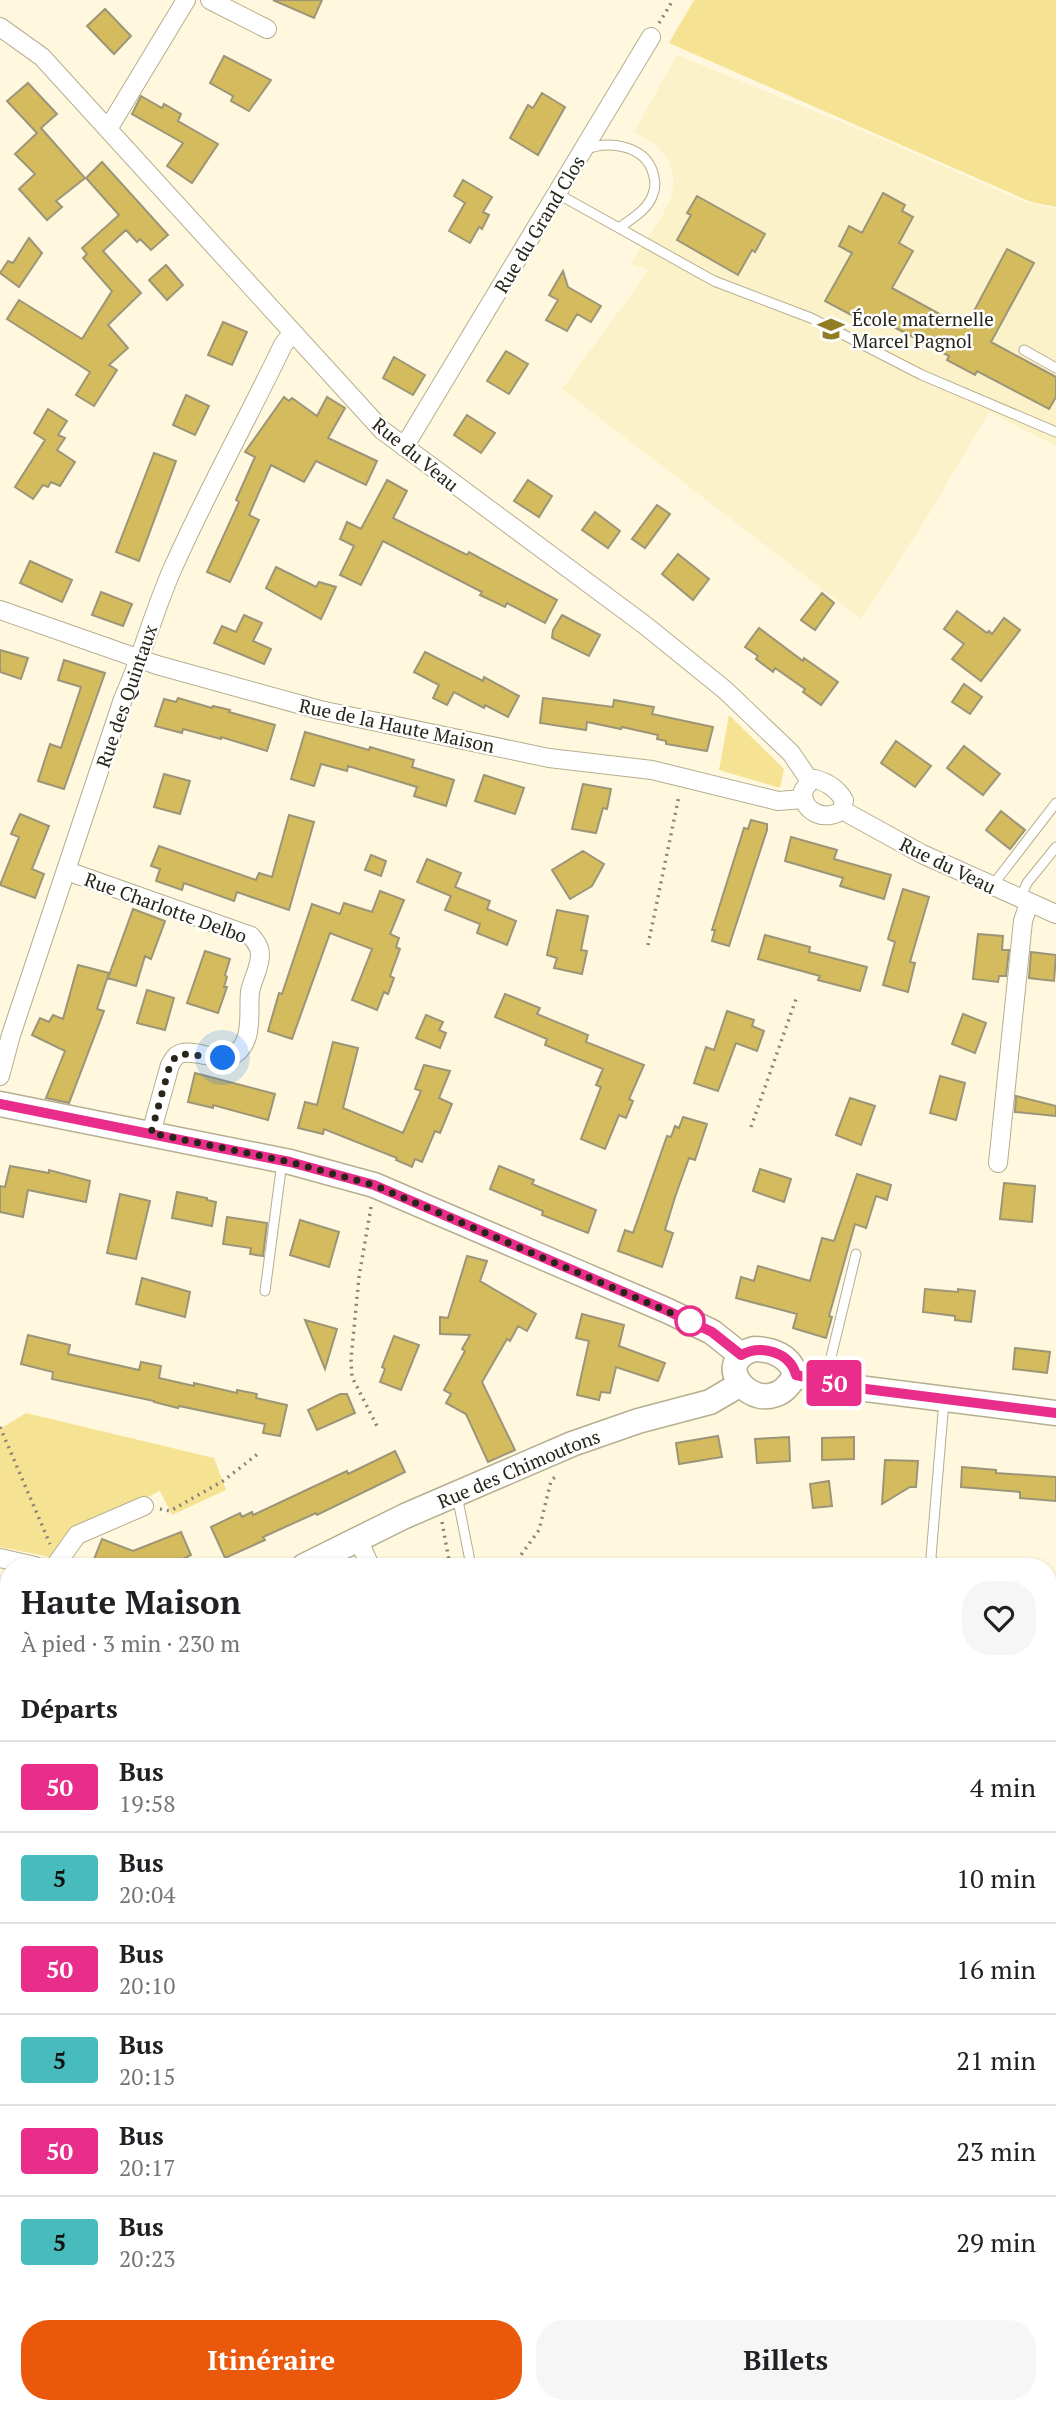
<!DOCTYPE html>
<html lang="fr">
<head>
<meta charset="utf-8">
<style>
	:root { --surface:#fff; --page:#f6f6f6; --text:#202124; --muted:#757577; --line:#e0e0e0; --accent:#ea580c }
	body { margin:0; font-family:"PT Serif",serif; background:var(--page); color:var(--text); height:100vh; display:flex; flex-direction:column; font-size:26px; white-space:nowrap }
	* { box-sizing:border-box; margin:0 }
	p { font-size:23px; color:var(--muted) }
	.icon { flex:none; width:38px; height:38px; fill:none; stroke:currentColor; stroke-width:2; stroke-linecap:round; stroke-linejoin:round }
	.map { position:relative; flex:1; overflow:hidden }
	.details { position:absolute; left:0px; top:1558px; width:1057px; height:856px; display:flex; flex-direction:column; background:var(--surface); border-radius:28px 28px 0 0; box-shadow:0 2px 5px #0004 }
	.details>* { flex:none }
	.badge { padding:0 14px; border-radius:5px; font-size:24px; line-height:46px }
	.you { position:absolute; width:35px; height:35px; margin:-18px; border:5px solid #fff; border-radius:50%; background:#1a73e8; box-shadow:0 0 0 10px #1a73e833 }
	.map>.badge { position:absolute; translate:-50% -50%; box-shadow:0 0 0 4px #fff }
	h2 { padding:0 21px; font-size:26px; line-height:63px }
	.round { display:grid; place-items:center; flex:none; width:74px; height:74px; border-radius:28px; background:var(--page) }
	.headline { display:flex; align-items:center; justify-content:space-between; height:119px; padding:0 21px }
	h1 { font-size:33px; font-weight:800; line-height:52px }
	.cta { display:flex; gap:14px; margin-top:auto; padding:14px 21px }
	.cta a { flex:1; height:80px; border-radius:28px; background:var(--accent); color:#fff; font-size:28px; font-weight:800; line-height:80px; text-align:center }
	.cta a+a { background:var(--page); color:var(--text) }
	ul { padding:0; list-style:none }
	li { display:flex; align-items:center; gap:21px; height:91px; padding:0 21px; border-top:2px solid var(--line) }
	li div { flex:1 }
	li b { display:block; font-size:26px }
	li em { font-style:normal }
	li .badge { min-width:77px; font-weight:700; text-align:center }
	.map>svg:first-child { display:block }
	.built { fill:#fcf2c9 }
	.green { fill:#f6e293 }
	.water { fill:#b69f40 }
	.building { fill:#d3bb5e; stroke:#9d9577; stroke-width:2 }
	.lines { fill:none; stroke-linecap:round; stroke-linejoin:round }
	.lane-casing { stroke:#b6ae8f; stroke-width:11 }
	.street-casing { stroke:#b6ae8f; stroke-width:20 }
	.secondary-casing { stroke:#b6ae8f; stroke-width:27 }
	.path { stroke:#8a8573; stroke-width:3.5; stroke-dasharray:2 5; stroke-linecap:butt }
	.lane { stroke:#fff; stroke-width:9 }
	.street { stroke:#fff; stroke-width:18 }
	.secondary { stroke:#fff; stroke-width:24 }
	.line-casing { stroke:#fff; stroke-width:16 }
	.line { stroke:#e92d8b; stroke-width:10 }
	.walk { stroke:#282519; stroke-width:7; stroke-dasharray:0 12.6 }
	.stop-dot { fill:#fff; stroke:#e92d8b; stroke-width:3.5 }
	.labels { text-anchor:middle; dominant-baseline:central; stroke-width:5; stroke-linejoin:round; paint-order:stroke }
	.street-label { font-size:19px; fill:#282519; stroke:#fff }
	.poi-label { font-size:19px; fill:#282519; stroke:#fff; text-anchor:start }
</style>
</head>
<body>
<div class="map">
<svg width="1056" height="2413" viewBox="0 0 1056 2413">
	<rect width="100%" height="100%" fill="#fff8de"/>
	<path class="built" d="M677 55 875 136 1025 202 1056 209V446L989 412 931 511 861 619 562 389 649 270 630 264 662 216 671 197 674 179 669 161 655 144 634 132Z
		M1048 1828H1056V2074L1048 2070Z
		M0 2095 9 2099V2404H328L333 2413H0Z"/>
	<path class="green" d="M694 0H1056V207L1031 202 669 43Z
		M729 715 784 769 780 788 719 770Z
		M26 1413 214 1458 226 1490 172 1515 160 1491 73 1534 56 1554 50 1557 0 1547V1429Z
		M1048 2124 1056 2126V2413H784L761 2405 1048 2404Z
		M9 2390V2404L56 2405 60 2413H0V2395Z
		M153 2405V2404L221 2405 204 2413H171L168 2407 157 2413H136Z"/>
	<path class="water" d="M429 2405 604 2404 632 2413H426Z"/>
	<path class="building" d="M273 0H322L314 18Z
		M105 9 131 36 114 54 87 26Z
		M224 56 271 80 249 111 231 101 233 96 210 83Z
		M28 83 57 114 41 128 85 178 56 201 62 207 47 220 19 189 35 174 15 154 37 133 7 101Z
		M542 93 565 107 538 155 510 138 528 105 533 108Z
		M141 96 162 108 164 104 181 114 178 121 218 144 192 183 167 166 183 143 132 114Z
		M102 162 168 235 151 250 140 239 137 242 126 230 103 251 141 293 108 325 128 348 109 365 117 370 94 406 76 395 90 372 7 319 19 300 82 339 112 291 83 258 87 254 82 248 119 215 86 178Z
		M463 180 492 197 483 212 489 215 482 229 479 227 470 243 449 231 465 203 454 196Z
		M883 193 905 205 902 211 913 217 899 243 913 251 892 288 965 328 1007 249 1034 263 991 342 1056 377V397L1049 409 977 371 975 375 947 360 949 356 877 318 872 326 825 301 852 253 839 246 849 226 862 233Z
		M697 196 765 234 755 252 752 250 738 275 677 240 691 215 687 213Z
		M29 238 42 253 19 287 0 273 8 261 13 263Z
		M166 265 183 285 167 300 149 280Z
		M563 271 568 287 601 306 591 322 577 314 567 331 546 320 558 300 549 295Z
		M223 322 247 332 232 365 208 355Z
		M506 351 528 364 509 394 487 381Z
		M394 357 425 375 413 395 383 378Z
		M186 395 209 406 195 435 173 425Z
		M284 397 289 401 292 398 317 416 327 397 345 408 328 438 377 461 366 485 316 461 304 482 271 465 249 515 259 520 230 582 207 572 239 502 236 500 255 457 245 452Z
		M48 409 67 421 58 435 65 438 57 450 75 462 60 486 51 482 48 487 43 485 33 499 15 487 45 440 34 433Z
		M467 415 495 433 481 453 454 435Z
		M154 453 176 461 139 561 116 552Z
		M387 480 407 491 393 518 467 555 469 552 557 600 545 623 507 603 505 607 480 595 482 592 383 541 361 585 340 575 354 546 340 539 347 522 361 529Z
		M528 480 552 496 539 517 514 501Z
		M657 505 670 514 645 548 632 539Z
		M595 512 620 531 608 548 582 530Z
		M678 554 709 579 693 600 662 574Z
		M30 561 72 580 62 602 20 583Z
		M276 567 316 587 319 582 336 587 321 619 266 588Z
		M101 592 132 604 123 626 92 615Z
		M822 593 834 603 815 630 801 620Z
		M957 611 987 633 989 631 992 634 1004 618 1020 630 981 681 952 659 964 644 944 629Z
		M244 615 262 623 253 641 271 649 264 664 214 643 222 626 236 632Z
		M562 615 600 635 589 656 552 638 553 630Z
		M759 628 803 661 804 658 838 682 821 705 803 692 805 689 775 668 773 672 756 659 758 656 745 647Z
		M0 650 28 658 21 679 0 672Z
		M425 652 483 681 484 677 519 696 508 717 485 705 484 708 454 692 447 705 433 698 439 685 414 672Z
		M64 660 105 673 64 789 38 781 50 744 61 748 81 687 58 680Z
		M964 684 982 697 970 714 952 702Z
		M178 698 212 708 213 706 230 710 229 712 275 725 267 751 221 737V739L183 729 182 733 155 726 164 699 176 702Z
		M543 698 613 707 614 700 654 707 652 714 713 727 707 751 666 744V741L657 739 658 735 622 727 621 729 587 722 586 730 540 723Z
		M305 732 369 750 370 747 414 760 412 767 454 780 446 806 414 796 417 787 348 766 347 771 321 764 314 786 291 779Z
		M896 741 931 766 915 787 881 763Z
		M964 746 1000 774 983 795 947 768Z
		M164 774 190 781 180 814 154 807Z
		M484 775 524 788 515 814 475 801Z
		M583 784 611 789 607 809 603 808 596 833 572 829Z
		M1001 811 1025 830 1010 849 986 830Z
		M20 814 49 826 32 869 44 874 35 898 0 885 19 837 11 834Z
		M289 815 314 822 289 910 237 892 234 901 184 883 182 890 156 881 160 869 151 866 159 846 256 880 259 873 272 877Z
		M751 820 767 824V830L729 946 712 941 715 930H712L744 828 748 829Z
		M791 837 837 850 834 859 891 875 884 899 840 886 843 878 785 861Z
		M583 851 604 864 592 886 570 899 552 870Z
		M371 855 386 861 381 876 365 870Z
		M427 859 461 873 455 887 490 901 487 909 516 921 507 945 477 933 480 924 445 910 451 896 417 882Z
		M903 889 929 897 910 962 915 963 908 992 883 985 895 942 888 939Z
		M380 891 404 900 390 934 399 938 396 947 400 949 390 976 394 978 388 994 384 992 377 1010 352 1000 372 949 330 933 292 1039 268 1031 279 993 282 994 312 904 340 914 344 903 372 912Z
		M133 909 165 921 151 959 145 956 136 986 108 978Z
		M557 910 588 916 581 950 587 951 582 974 554 968 557 958 547 955Z
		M978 934 1003 936 1002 950H1009L1006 976H999L998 982 973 979Z
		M765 935 810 947 809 952 867 967 860 991 818 980 820 976 758 959Z
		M205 951 230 959 225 975 227 977 224 987H227L218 1013 187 1003Z
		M1031 952 1056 955 1054 981 1029 978Z
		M78 965 109 973 97 1009 104 1011 69 1103 46 1098 65 1051 32 1035 40 1018 49 1022 53 1015 63 1019Z
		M147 990 174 998 165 1030 137 1023Z
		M505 994 540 1008 537 1014 588 1035 586 1042 644 1065 629 1099 633 1101 626 1118 619 1115 605 1149 581 1139 601 1087 596 1085 603 1069 545 1045 547 1039 495 1017Z
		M727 1011 754 1020 752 1026 764 1031 757 1051 736 1043 718 1091 694 1083 706 1047 714 1050Z
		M963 1014 986 1023 975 1053 952 1044Z
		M426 1015 443 1022 439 1030 446 1033 440 1048 416 1038Z
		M333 1042 358 1048 343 1108 403 1133 421 1091 415 1089 424 1065 450 1071 439 1098 452 1104 440 1133 435 1131 422 1162 415 1159 412 1167 396 1160 397 1158 324 1129 323 1134 298 1128 305 1102 317 1105Z
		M195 1073 275 1094 268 1120 213 1105V1108L188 1102Z
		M940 1076 965 1083 956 1120 930 1113Z
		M1016 1096 1056 1106V1116L1015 1112Z
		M850 1098 875 1106 861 1145 836 1135Z
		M683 1117 707 1124 695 1160 689 1158 675 1197 665 1230 673 1233 662 1267 618 1251 625 1230 633 1233 667 1136 671 1137 675 1126 679 1128Z
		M10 1166 49 1173V1170L90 1181 86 1202 28 1190 23 1217 0 1212V1186L5 1187Z
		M499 1166 534 1180 532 1184 596 1210 588 1233 542 1215 543 1211 490 1189Z
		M760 1169 791 1179 784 1202 753 1191Z
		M857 1174 891 1185 887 1200 876 1196 866 1228 855 1224 829 1316 832 1317 826 1338 793 1328 797 1314 736 1298 741 1277 754 1281 758 1266 810 1281 822 1238 834 1241Z
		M1004 1183 1035 1186 1032 1222 1000 1219Z
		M177 1192 207 1198V1200L216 1202 212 1226 172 1218Z
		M120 1194 150 1201 136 1259 107 1253Z
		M227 1217 267 1223 263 1256 250 1254 251 1248 223 1244Z
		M300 1220 339 1232 329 1267 290 1255Z
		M467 1256 487 1261 480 1281 536 1314 527 1331 518 1326 510 1341 507 1339 482 1382 515 1450 488 1462 466 1414 446 1403 451 1394 444 1390 465 1351 462 1349 470 1335 440 1334V1317L448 1318Z
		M142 1278 190 1292 185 1317 136 1304Z
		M925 1289 958 1292V1289L975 1291 971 1322 955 1320V1316L923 1312Z
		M582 1314 624 1325 619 1346 665 1363 658 1381 616 1367 610 1393 601 1392 599 1400 577 1395 589 1341 576 1338Z
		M305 1320 337 1329 325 1369Z
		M28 1335 70 1345 68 1354 139 1370 141 1362 161 1366 159 1378 194 1386V1383L237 1393V1390L257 1394 256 1398 287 1405 280 1436 263 1433 265 1424 179 1406 178 1408 154 1402V1401L52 1379 53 1372 21 1364Z
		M394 1336 419 1345 401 1390 380 1382 385 1369 382 1367Z
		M1015 1348 1050 1352 1047 1373 1013 1369Z
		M340 1394H347L355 1413 317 1430 308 1410Z
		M718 1436 722 1457 679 1464 676 1443Z
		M789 1437 790 1461 757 1463 755 1439Z
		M854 1437V1459L822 1460V1438Z
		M395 1451 405 1472 317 1515 316 1513 263 1537 265 1540 225 1558 211 1527 240 1513 242 1517 252 1512 253 1515 347 1471 348 1474Z
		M885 1460 918 1461 916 1487H910L882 1504Z
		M962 1467 996 1470V1473L1056 1477V1501L1020 1498V1492L961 1487Z
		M829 1481 832 1506 813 1508 810 1484Z
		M181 1532 191 1555 168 1566H98L101 1565 93 1562 102 1539 133 1551Z"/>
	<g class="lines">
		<g class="lane-casing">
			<path id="lane" d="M585 150C608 140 645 145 653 173 655 181 656 186 653 194 648 210 631 219 619 228
				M558 194 714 281 811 318 922 375 1056 432
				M1024 350 1056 368
				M992 886 1056 803
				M1020 899 1027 883 1056 847
				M265 1291 282 1162
				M826 1378 856 1254
				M457 1495 471 1566
				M934 1566 931 1557 944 1401
				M1048 1784 1056 1772
				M1 2049 9 1967
				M356 2404 360 2413
				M679 2404 708 2413
				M220 2413 236 2404"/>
		</g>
		<g class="street-casing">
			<path id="street" d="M210 0 267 29
				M0 27 42 57 382 430 646 626 725 690 791 753 810 781
				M108 129 186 0
				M404 447 651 37
				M0 610 157 665 320 710 549 758 652 770 778 801 803 799
				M815 779C829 783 837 789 844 800L842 810C826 822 802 813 803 791L810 781Z
				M842 810 922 854 1056 914
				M67 871 251 936C256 942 260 947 260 955 260 968 252 980 250 992 248 1012 254 1041 235 1054 219 1065 190 1045 176 1056 173 1059 172 1062 170 1065L151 1133
				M0 1076 11 1035 123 699C142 657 153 613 172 570 206 493 247 420 283 345L292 333
				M998 1163 1023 921 1029 903
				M359 1541 370 1566
				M0 1558 35 1566
				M55 1566 77 1535 144 1506
				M1048 1745H1056
				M284 2404 299 2413
				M115 2413 131 2404"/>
		</g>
		<g class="secondary-casing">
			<g id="secondary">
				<path d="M0 1104 290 1162 374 1185 668 1311 712 1332 741 1355"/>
				<path d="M754 1349C773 1349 791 1357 795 1375 768 1429 702 1365 754 1349Z"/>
				<path d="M795 1375 858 1388 1056 1413"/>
				<path id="s1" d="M304 1566 405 1516 572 1444 638 1421 710 1402 739 1385"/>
				<path d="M0 1707 9 1703"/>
			</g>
		</g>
		<path class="path" d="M659 23 673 0
			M648 945 679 796
			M751 1127 796 999
			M371 1207 359 1277 351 1359 352 1377 378 1428
			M0 1427 50 1544
			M160 1509 170 1511 223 1481 259 1453
			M442 1522 450 1566
			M513 1566 539 1530 551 1481 557 1475
			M1048 1805 1056 1800
			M0 1903 9 1902
			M1048 2106 1056 2108
			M61 2404 65 2413
			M741 2404 765 2413
			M164 2413H167"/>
		<use href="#lane" class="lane"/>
		<use href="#street" class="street"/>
		<use href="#secondary" class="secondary"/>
	</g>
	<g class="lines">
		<g class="line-casing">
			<path id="line" d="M0 1104 290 1162 374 1185 668 1311 712 1332 741 1355C761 1344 790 1352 796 1375L858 1388 1056 1413"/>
		</g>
		<use href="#line" class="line"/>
		<path class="walk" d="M223 1058 184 1054 176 1056 170 1065 151 1133 290 1162 374 1185 690 1321"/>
	</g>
	<defs>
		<g id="school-bare" transform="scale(2.1)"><path d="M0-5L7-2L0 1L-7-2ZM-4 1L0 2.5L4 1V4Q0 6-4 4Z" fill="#917d24" stroke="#fff" stroke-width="2.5" paint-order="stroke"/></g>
	</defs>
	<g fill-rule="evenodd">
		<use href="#school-bare" x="831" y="329"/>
	</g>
	<circle class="stop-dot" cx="690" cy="1321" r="14"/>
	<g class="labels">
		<g class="street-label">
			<text transform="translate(539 224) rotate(-59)">Rue du Grand Clos</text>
			<text transform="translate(416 454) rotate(39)">Rue du Veau</text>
			<text transform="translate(126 696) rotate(-71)">Rue des Quintaux</text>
			<text transform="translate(397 725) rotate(12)">Rue de la Haute Maison</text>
			<text transform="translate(948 865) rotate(26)">Rue du Veau</text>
			<text transform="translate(166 907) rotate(20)">Rue Charlotte Delbo</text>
			<text stroke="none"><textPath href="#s1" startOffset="236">Rue des Chimoutons</textPath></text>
		</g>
		<g class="poi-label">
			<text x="852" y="318">École maternelle<tspan x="852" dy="22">Marcel Pagnol</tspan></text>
		</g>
	</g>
</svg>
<div class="you" style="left:223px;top:1058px"></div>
<b class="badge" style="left:834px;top:1383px;background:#e92d8b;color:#fff">50</b>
<section class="details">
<div class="headline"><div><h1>Haute Maison</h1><p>À pied · 3 min · 230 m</p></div><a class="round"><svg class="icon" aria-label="heart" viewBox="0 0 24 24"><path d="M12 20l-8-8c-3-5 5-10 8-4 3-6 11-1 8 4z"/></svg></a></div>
<h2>Départs</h2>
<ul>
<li><span class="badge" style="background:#e92d8b;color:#fff">50</span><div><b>Bus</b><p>19:58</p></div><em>4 min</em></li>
<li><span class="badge" style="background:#48bcbc;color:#111">5</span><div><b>Bus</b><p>20:04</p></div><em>10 min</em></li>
<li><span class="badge" style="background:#e92d8b;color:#fff">50</span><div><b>Bus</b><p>20:10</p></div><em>16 min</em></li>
<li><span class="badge" style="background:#48bcbc;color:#111">5</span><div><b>Bus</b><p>20:15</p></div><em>21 min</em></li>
<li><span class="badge" style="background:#e92d8b;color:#fff">50</span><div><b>Bus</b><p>20:17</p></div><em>23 min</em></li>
<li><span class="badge" style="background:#48bcbc;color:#111">5</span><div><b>Bus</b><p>20:23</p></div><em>29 min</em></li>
</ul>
<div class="cta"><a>Itinéraire</a><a>Billets</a></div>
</section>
</div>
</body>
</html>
